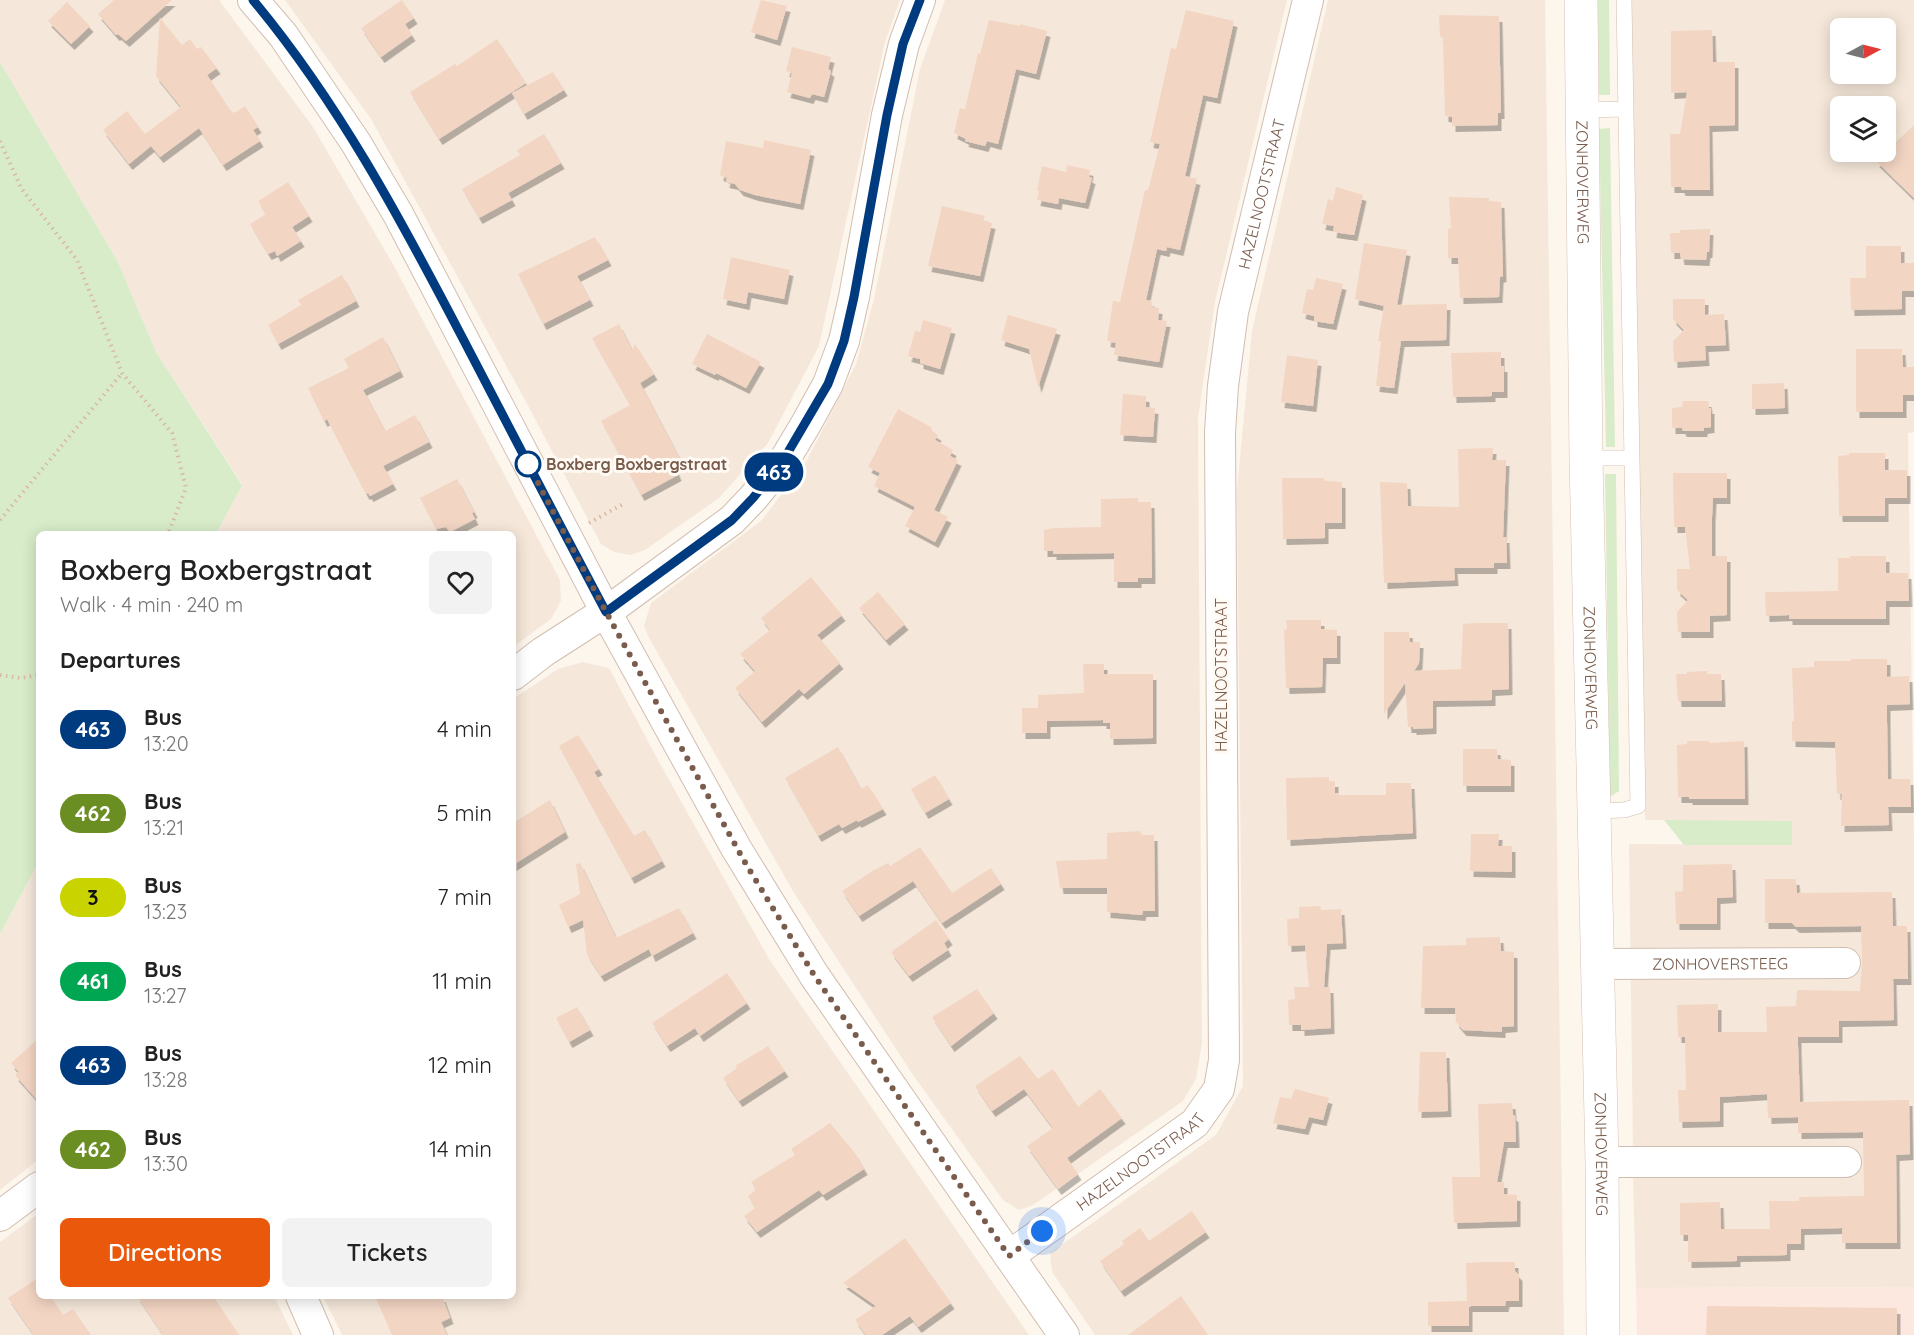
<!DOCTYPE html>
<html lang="en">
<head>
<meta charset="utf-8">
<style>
	:root { --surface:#fff; --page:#f2f2f2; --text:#222; --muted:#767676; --accent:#ea580c }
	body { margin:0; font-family:Quicksand,sans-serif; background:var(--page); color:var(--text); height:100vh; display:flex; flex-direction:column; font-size:22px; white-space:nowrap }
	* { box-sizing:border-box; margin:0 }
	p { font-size:20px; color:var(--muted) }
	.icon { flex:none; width:33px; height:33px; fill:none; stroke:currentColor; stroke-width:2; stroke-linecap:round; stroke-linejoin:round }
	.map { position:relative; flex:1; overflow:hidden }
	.details { position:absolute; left:36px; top:531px; width:480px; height:768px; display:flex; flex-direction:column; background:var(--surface); border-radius:9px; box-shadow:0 3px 15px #0003 }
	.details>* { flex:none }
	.badge { padding:0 12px; border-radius:20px; font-size:21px; line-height:39px }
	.needle { width:39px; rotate:83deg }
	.fabs { position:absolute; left:1830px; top:18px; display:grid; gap:12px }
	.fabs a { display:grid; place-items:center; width:66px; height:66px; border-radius:9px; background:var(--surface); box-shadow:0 3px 15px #0003; font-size:30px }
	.you { position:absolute; width:30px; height:30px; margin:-15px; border:4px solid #fff; border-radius:50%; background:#1a73e8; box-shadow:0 0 0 9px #1a73e833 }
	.map>.badge { position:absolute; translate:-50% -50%; box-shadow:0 0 0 3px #fff }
	h2 { padding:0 24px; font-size:22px; line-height:54px }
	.round { display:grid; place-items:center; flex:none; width:63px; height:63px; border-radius:9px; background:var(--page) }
	.head { display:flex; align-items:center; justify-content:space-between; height:102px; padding:0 24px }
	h1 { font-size:28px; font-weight:600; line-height:45px }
	.cta { display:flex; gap:12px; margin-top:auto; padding:12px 24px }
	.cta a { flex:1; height:69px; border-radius:9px; background:var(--accent); color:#fff; font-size:24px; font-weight:600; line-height:69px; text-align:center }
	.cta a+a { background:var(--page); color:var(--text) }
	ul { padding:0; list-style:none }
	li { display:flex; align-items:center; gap:18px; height:84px; padding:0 24px }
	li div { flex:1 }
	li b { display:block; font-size:22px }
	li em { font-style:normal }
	li .badge { min-width:66px; font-weight:700; text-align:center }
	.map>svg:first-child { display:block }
	.residential { fill:#f5e8da; fill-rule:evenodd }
	.commercial { fill:#fde8e0 }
	.green { fill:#d8ecc9 }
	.building { fill:#f3d5c3; filter:url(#shadow) }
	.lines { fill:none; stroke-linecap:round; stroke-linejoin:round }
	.lane-casing { stroke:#d1beb0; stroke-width:16 }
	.street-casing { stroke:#d1beb0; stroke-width:32 }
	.secondary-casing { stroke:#d6c0b0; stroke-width:34 }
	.path { stroke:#d9b8a5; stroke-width:4; stroke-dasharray:1.5 4.5; stroke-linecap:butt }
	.lane { stroke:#fff; stroke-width:15 }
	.street { stroke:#fff; stroke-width:30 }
	.secondary { stroke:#fff; stroke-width:33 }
	.line-casing { stroke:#fff; stroke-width:14 }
	.line { stroke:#003b80; stroke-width:9 }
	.walk { stroke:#7a5c4d; stroke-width:6; stroke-dasharray:0 10.8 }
	.stop-dot { fill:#fff; stroke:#003b80; stroke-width:3 }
	.labels { text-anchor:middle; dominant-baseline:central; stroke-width:6; stroke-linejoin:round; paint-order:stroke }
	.street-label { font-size:16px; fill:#7a5c4d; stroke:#fffaf3 }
	.stop-label { font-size:16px; font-weight:bold; fill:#7a5c4d; stroke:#fffaf3; text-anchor:start }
</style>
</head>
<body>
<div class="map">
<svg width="1914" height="1335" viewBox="0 0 1914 1335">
	<defs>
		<filter id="shadow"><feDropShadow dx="3.5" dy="6" stdDeviation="0" flood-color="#0004"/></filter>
	</defs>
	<rect width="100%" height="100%" fill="#fdf6ec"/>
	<path class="residential" d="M0 0H219L313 127 394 266 560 580 561 601 551 619 513 647V534H216L242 484 156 352 118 262 0 62Z
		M285 0H900L885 42 819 346 768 443 719 498 645 550 630 555 614 552 601 544 525 400 371 119Z
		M945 0H1287L1215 302 1198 418 1202 1043 1196 1079 1183 1101 1033 1205 1019 1210 1003 1200 913 1075 794 893 649 638 644 626 651 603 761 521 805 464 856 364 874 299 920 69Z
		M1328 0H1545L1564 1335H1095L1052 1272 1050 1253 1216 1135 1243 1086 1237 490 1252 331Z
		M1631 0H1914V432L1908 433 1914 845V1287L1636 1288 1633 1177 1850 1173 1849 1147 1633 1151 1629 844 1791 845 1792 822 1645 820ZM1840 28H1886V74H1840ZM1840 106H1886V152H1840Z
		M583 662 609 668 658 760 769 959 1029 1335H342L323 1296H513V699L558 669Z
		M39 861V1159L0 1190V934Z
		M39 1213V1296H274L293 1335H0V1242Z"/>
	<path class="commercial" d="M1914 1287V1335H1637L1636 1288Z"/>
	<path class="green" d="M1598 0H1609L1610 95H1599Z
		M0 62 118 262 156 352 242 485 216 534H39V861L0 934Z
		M1610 128 1615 447H1606L1599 129Z
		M1605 474H1616L1619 791 1610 797Z
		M1664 820 1792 821V845H1684Z"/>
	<path class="building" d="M114 0H172L126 41 118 34 116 35 98 14Z
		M402 0 414 18 405 24 412 35 381 57 361 28Z
		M761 0 787 6 777 40 751 32Z
		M67 2 90 26 71 44 48 21Z
		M1186 10 1234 21 1217 98 1203 95 1185 176 1197 179 1180 250 1167 247 1166 251 1157 249 1146 300 1152 301 1151 307 1159 308 1158 320 1167 321 1159 362 1114 355 1116 343 1107 341 1113 301 1120 302 1145 190H1148L1160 144 1150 142 1171 48 1176 49Z
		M1439 15 1499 16 1501 113H1498V125L1452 126V117L1445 116 1443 37H1440Z
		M160 18 182 45 190 39 197 49 201 47 217 68 207 75 230 110 234 113 245 106 258 127 253 130 260 141 223 165 199 128 160 157 151 146 129 164 103 130 127 111 145 134 181 107 156 76Z
		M989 20 1020 26V24L1047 31 1036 74 1016 69 998 144 987 141 985 146 965 141 966 139 954 133 960 108 965 109 978 53 980 54Z
		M1712 30 1713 62H1735V125L1709 126 1710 190H1682L1681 187H1671L1670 134H1680L1687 92 1671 93V31Z
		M497 39 526 83 439 139 410 92 455 64 457 66Z
		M792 47 831 57 828 69 831 71 824 97 812 94 810 98 787 92 792 73 786 71Z
		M553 72 564 90 524 114 512 93Z
		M1914 125V198L1876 161Z
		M544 134 561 163 508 193 512 200 479 218 462 189 520 155 517 150Z
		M764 140 811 150 800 204 755 195 740 190 735 184 726 182 727 178 720 175 726 141 763 148Z
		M1067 165 1090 170 1089 177 1092 178 1085 203 1059 198 1058 204 1037 200 1039 191 1037 190 1042 166 1066 172Z
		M288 182 309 216 292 227 301 241 277 256 275 251 268 254 250 224 266 214 258 201Z
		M1336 187 1363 195 1354 235 1333 232 1334 226 1322 224 1328 199 1333 201Z
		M1449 197 1489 198V201L1501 202 1503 276 1500 277 1499 297 1460 298 1458 258H1448V229L1451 228Z
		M942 206 985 216 983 221 992 223 980 276 928 266Z
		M1710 229 1709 252H1707L1706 260 1681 259 1680 253H1671L1670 233H1680V230Z
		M595 237 608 260 577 276 590 300 543 324 518 274Z
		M1364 243 1407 250 1397 305 1447 304 1446 340 1401 341 1394 388 1376 386 1381 341H1378L1384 306 1355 299Z
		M1866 246H1901V263H1914V291H1902V309L1851 310 1850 278H1866Z
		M731 257 790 270 784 299 748 292 746 304 723 299Z
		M342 275 356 301 278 344 268 325 301 305 298 300Z
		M1316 278 1343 284 1333 324 1314 321V316L1302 313 1307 289 1313 290Z
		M1673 299H1705V315L1724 314 1726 345 1705 346 1706 360 1674 362 1673 341 1684 330 1673 319Z
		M1008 315 1057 329 1038 387 1029 349 1001 340Z
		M923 320 952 328 940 369 920 363V359L908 356 915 331 920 332Z
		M619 324 632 350 635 344 654 374 640 383 682 463 675 467 678 475 641 495 601 421 630 405 592 338Z
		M707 334 761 362 746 388 716 373 715 375 692 364Z
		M383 337 400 371 363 390 385 431 415 415 429 442 383 466 393 484 370 496 368 493 366 494 327 419 324 421 308 388 349 368 344 359Z
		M1856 349H1902L1903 367H1914V395H1903V412H1856Z
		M1501 352V366H1504V392H1492V396L1453 397 1451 353Z
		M1287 355 1318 360 1313 406 1281 402Z
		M1784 383 1785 408 1752 409V384Z
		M1123 394 1146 396V407L1155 408 1153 437 1120 435Z
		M1683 401H1708L1709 408H1711V427L1704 428V431H1683L1682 428H1672V408L1682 407Z
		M898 409 931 427 932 431 938 435 935 440 953 450 950 456 958 460 934 510 948 517 935 542 905 526 915 507 874 486 880 473 868 467Z
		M1493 448 1492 460H1506L1503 537H1506L1507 563H1494V568H1454L1455 580 1384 583 1380 482 1407 483 1408 506 1459 507 1458 449Z
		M1849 453H1885V470H1907V498H1885V516H1839L1838 456 1849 455Z
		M1673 473H1727V498H1713L1712 517V556H1727V615L1710 616V632H1678L1677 612 1688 600 1677 590V569H1690L1685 527H1674Z
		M1282 478H1324L1325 481 1342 482V523H1325V538L1283 539Z
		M457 479 474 512 472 513 475 519 450 532 446 527 436 529 420 498Z
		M1138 498V502H1151L1152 578H1138V582H1114V553L1053 554V551H1044V530L1053 528 1101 527V499Z
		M1850 556H1886V573H1908L1909 601H1886V619H1789V615L1766 616 1765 592 1838 591V558H1850Z
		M811 577 842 615 817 635 840 663 804 694 799 689 762 722 735 688 755 671 740 654 770 630 761 618Z
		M878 592 905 624 886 640 859 608Z
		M1286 620H1321V629L1337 630V658H1323L1322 687 1286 688 1284 630 1287 629Z
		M1478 623H1508L1509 689 1492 690V700L1433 701V728L1413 729V727H1408L1405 683 1384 714V632H1409L1410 642H1420L1419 663 1414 671 1461 669 1463 624Z
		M1851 659H1887V677L1909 676 1910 704 1887 705V722L1888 779H1910L1911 807H1888L1889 825 1841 826 1842 794H1837L1835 742 1792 741V721H1794L1792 668 1814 667V661H1851Z
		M1083 664H1104V674H1153V738L1110 739V723H1103V720L1047 721V733H1022V708H1038V695L1084 693Z
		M1707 671V674H1721L1722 701H1678L1676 674H1687V672Z
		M578 735 599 769 594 772 634 836 645 830 662 861 631 878 559 746Z
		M1687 741H1709V743L1744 741 1745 799H1689V797H1678L1677 745 1687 744Z
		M838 747 861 789 868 785 883 809 858 822 857 820 842 828 839 824 818 836 785 778Z
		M1463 749H1497L1498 759 1511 760V786H1463Z
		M935 775 949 799 925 813 911 789Z
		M1329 777V781H1335V793H1339V795H1386V783H1411L1413 833 1287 840 1286 778Z
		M550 800 565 832 513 865V823Z
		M1140 831 1142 835H1154L1155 911H1143L1142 915 1107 912V888H1060L1056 861 1107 859V833Z
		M1471 834H1499L1498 846H1512V872L1470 871Z
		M920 847 952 893 991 868 1001 884 942 923 913 881 859 916 842 891 874 870 888 863 890 866Z
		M580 863 616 938 679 908 693 933 652 956 649 949 601 976 587 955 583 920 568 927 559 905 580 894 576 864Z
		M1732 864 1733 897 1717 898V924H1676L1675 892 1683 891V865Z
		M1765 879H1796L1797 893 1892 892 1893 926H1907L1908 979H1893L1894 1020 1839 1021V1037H1798V1046L1800 1102 1909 1100 1910 1154 1896 1155 1897 1243H1842V1228L1801 1229V1244H1787V1255L1737 1256V1261L1688 1262V1235H1680V1203L1720 1202 1721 1229H1770L1769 1201H1799V1197L1864 1196 1863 1132 1798 1133V1117L1768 1118 1767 1094 1720 1097V1121L1679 1122 1678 1090H1686L1685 1037H1678L1677 1005 1718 1004V1032H1767L1766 1007 1796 1006 1797 990 1860 991 1862 964 1861 926 1796 927 1792 923H1765Z
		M1320 906 1321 910 1341 909 1343 943 1327 944 1324 987H1330L1331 1028 1301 1030V1025H1289L1288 1000 1295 999 1294 987H1309L1305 945 1288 946 1287 919 1299 918V907Z
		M936 920 949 939 944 943 948 950 909 976 891 952Z
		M1500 937 1501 951 1514 952V1026L1502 1027V1032L1463 1030 1456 1022 1455 1008H1421L1423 946 1466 945V938Z
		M727 973 747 1003 700 1036 695 1028 667 1046 652 1023Z
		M977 989 994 1013 951 1046 932 1017Z
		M577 1007 590 1030 569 1042 556 1018Z
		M39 1038V1102L15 1075 19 1072 11 1063Z
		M768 1046 785 1071 739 1101 723 1078 737 1068 735 1066Z
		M1420 1052H1446L1448 1111 1418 1112Z
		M1020 1056 1038 1079 1053 1069 1078 1107 1100 1089 1122 1118 1067 1158 1078 1174 1058 1189 1027 1146 1053 1128 1024 1089 992 1111 975 1086Z
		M1295 1089 1329 1098 1323 1120 1309 1117 1305 1129 1273 1123 1280 1097 1291 1099Z
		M1512 1103 1513 1115 1515 1116 1516 1142H1504L1497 1182H1504V1194L1517 1195V1221L1454 1223 1452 1177H1480L1478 1104Z
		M830 1123 855 1153 864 1169 823 1195 819 1190 757 1232 744 1216 755 1208 748 1196 756 1190 751 1182 795 1155 791 1149Z
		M1192 1211 1206 1232 1121 1291 1100 1261 1124 1244 1122 1241 1140 1228 1149 1241Z
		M905 1238 951 1303 918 1327 910 1316 882 1335H866L855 1320 876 1306 843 1283Z
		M1482 1262H1515V1271L1519 1275V1301H1506L1505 1306H1469V1326H1428V1302L1467 1301 1466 1263Z
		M39 1277V1296H50L63 1315 73 1309 91 1335H31L33 1334 8 1298Z
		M137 1296H213L239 1335H163Z
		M375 1296H442L450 1318 441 1322 447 1335H392Z
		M1181 1296 1208 1335H1128Z
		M1707 1306 1897 1308V1335H1706Z"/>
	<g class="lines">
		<g class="lane-casing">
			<path id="lane" d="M1582 110 1626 109
				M1586 458H1632
				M1594 811 1624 810 1638 806 1624 0"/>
		</g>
		<g class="street-casing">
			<g id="street">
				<path d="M253 0 283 35 356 143 398 214 606 612 736 848 814 975 1064 1335"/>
				<path d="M513 675 543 652 616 605 732 520 753 498 785 459 806 424 828 384 844 341 854 297 887 115 904 44 920 0"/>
				<path id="s1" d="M1597 964 1845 963"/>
				<path d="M1602 1162H1846"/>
				<path d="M0 1216 39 1187"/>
				<path id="s2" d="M1009 1256 1195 1123 1219 1089 1224 1060 1220 432 1223 386 1233 312 1308 0"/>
				<path d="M301 1296 318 1335"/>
			</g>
		</g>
		<g class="secondary-casing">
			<g id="secondary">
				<path id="s3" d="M1581 0 1586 458 1602 1162 1603 1335"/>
			</g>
		</g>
		<path class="path" d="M0 141 21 188 77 260 122 373 172 433 186 488 168 534
			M0 520 122 373
			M589 523 623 504
			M0 675 20 678 39 675"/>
		<use href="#lane" class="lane"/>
		<use href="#street" class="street"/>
		<use href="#secondary" class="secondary"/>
	</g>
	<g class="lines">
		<g class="line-casing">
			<path id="line" d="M253 0C338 102 400 218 461 335 509 427 557 520 606 612L732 520 753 498 784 459 828 384 844 341 854 297 887 115 903 44 920 0"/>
		</g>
		<use href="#line" class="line"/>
		<path class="walk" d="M528 464 606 612 747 866 814 975 1009 1256 1042 1231"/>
	</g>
	<circle class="stop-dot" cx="528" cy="464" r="12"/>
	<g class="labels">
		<g class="street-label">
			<text stroke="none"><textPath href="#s3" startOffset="182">ZONHOVERWEG</textPath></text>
			<text stroke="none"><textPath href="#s2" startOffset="1170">HAZELNOOTSTRAAT</textPath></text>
			<text stroke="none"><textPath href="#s3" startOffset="668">ZONHOVERWEG</textPath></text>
			<text transform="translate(1221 675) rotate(-90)">HAZELNOOTSTRAAT</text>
			<text stroke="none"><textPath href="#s1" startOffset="123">ZONHOVERSTEEG</textPath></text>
			<text stroke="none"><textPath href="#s3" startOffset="1154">ZONHOVERWEG</textPath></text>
			<text stroke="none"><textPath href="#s2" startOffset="162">HAZELNOOTSTRAAT</textPath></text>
		</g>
		<g class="stop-label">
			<text x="546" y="464">Boxberg Boxbergstraat</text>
		</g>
	</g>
</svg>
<div class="fabs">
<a><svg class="needle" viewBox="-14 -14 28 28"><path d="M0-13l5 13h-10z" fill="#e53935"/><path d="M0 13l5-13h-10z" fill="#767676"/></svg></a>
<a><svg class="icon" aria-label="layers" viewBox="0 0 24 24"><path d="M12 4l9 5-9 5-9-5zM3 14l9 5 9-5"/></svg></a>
</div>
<div class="you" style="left:1042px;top:1231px"></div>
<b class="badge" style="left:774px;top:472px;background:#003b80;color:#fff">463</b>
<section class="details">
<div class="head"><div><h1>Boxberg Boxbergstraat</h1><p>Walk · 4 min · 240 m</p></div><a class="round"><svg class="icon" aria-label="heart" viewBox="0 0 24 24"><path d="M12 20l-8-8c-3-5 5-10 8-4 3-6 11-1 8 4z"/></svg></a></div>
<h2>Departures</h2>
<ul>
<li><span class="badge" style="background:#003b80;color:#fff">463</span><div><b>Bus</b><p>13:20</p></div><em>4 min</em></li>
<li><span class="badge" style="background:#6b8e23;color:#fff">462</span><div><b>Bus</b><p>13:21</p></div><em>5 min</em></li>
<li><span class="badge" style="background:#c8d300;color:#111">3</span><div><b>Bus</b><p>13:23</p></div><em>7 min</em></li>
<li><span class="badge" style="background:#00a651;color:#fff">461</span><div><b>Bus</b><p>13:27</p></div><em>11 min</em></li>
<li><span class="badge" style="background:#003b80;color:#fff">463</span><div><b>Bus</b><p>13:28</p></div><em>12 min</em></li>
<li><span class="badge" style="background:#6b8e23;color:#fff">462</span><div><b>Bus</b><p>13:30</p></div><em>14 min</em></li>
</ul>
<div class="cta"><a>Directions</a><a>Tickets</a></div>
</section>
</div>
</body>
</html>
